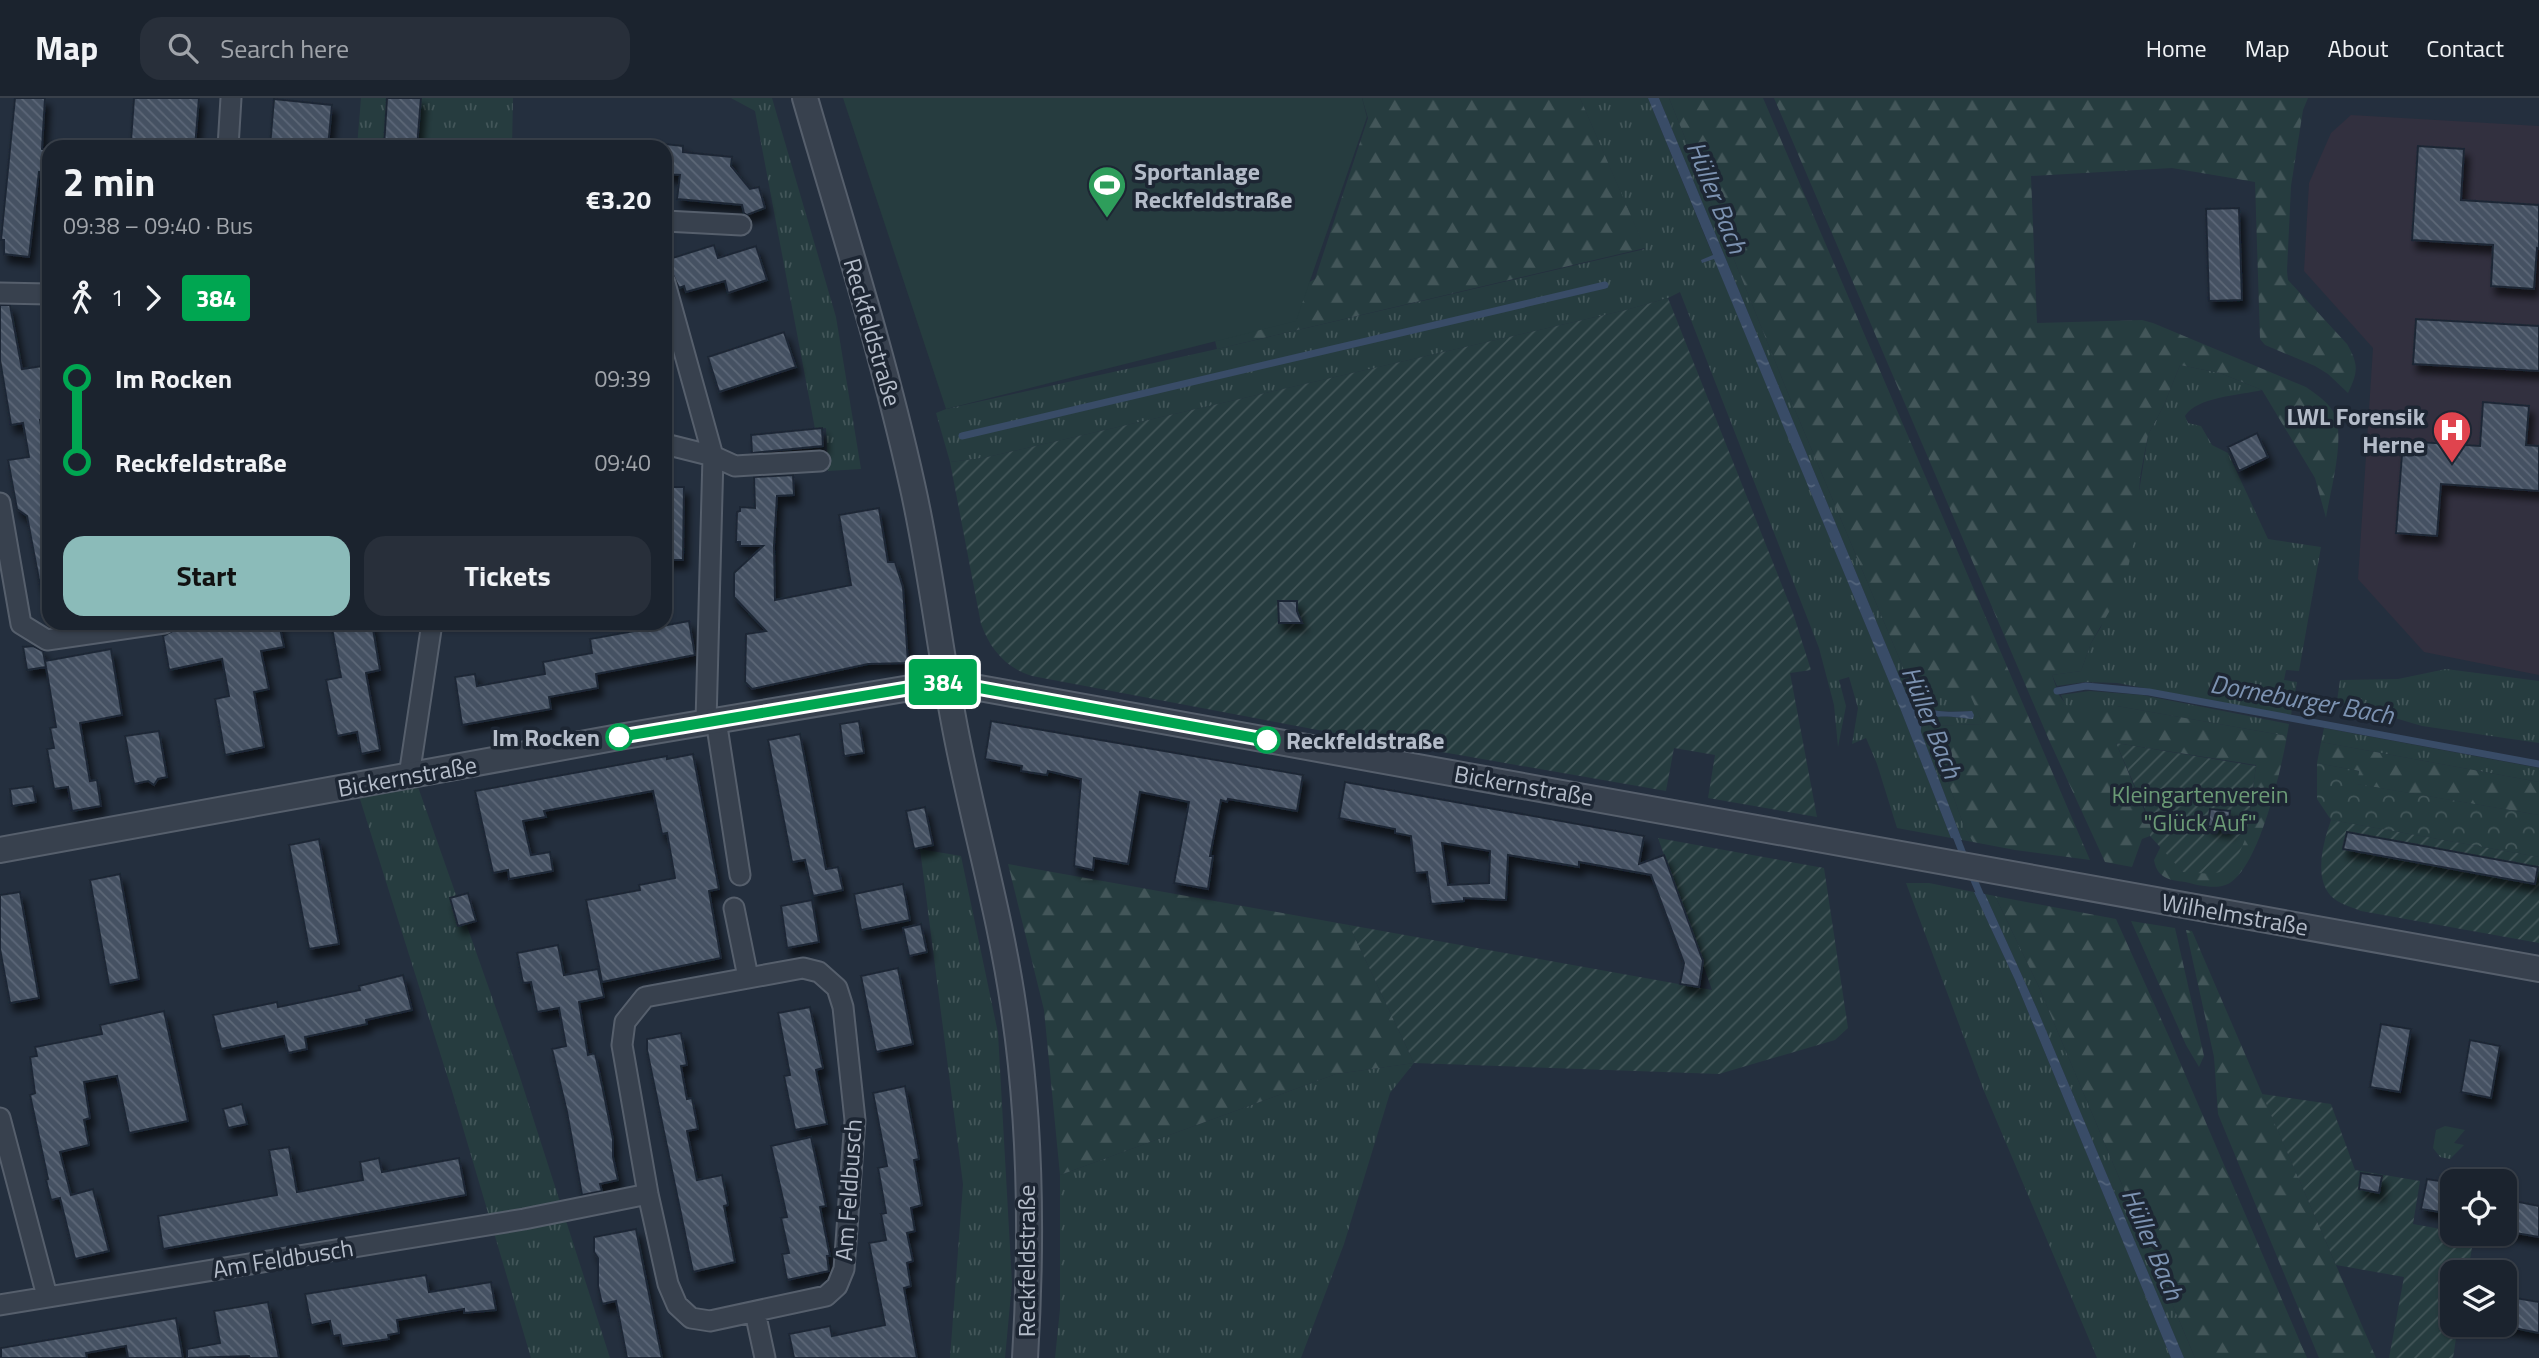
<!DOCTYPE html>
<html lang="en">
<head>
<meta charset="utf-8">
<style>
	:root { --surface:#1b232e; --page:#282f3a; --text:#f1f3f6; --muted:#a0a4aa; --line:#39404a; --accent:#8bbbb9 }
	body { margin:0; font-family:"Titillium Web",sans-serif; background:var(--page); color:var(--text); height:100vh; display:flex; flex-direction:column; font-size:26px; white-space:nowrap }
	* { box-sizing:border-box; margin:0 }
	p { font-size:23px; color:var(--muted) }
	.icon { flex:none; width:38px; height:38px; fill:none; stroke:currentColor; stroke-width:2; stroke-linecap:round; stroke-linejoin:round }
	.map { position:relative; flex:1; overflow:hidden }
	.side { position:absolute; left:42px; top:42px; width:630px; height:490px; display:flex; flex-direction:column; background:var(--surface); border-radius:21px; box-shadow:0 2px 5px #0004,0 0 0 2px var(--line) }
	.side>* { flex:none }
	.badge { padding:0 14px; border-radius:5px; font-size:24px; line-height:46px }
	.controls { position:absolute; left:2440px; top:1071px; display:grid; gap:14px }
	.controls a { display:grid; place-items:center; width:77px; height:77px; border-radius:14px; background:var(--surface); box-shadow:0 2px 5px #0004,0 0 0 2px var(--line); font-size:35px }
	.map>.badge { position:absolute; translate:-50% -50%; box-shadow:0 0 0 4px #fff }
	.legs { display:flex; align-items:center; gap:10px; height:77px; padding:0 21px; font-size:23px }
	.legs p { margin-inline-start:auto }
	.headline { display:flex; align-items:center; justify-content:space-between; height:119px; padding:0 21px }
	h1 { font-size:38px; font-weight:700; line-height:52px }
	.button { display:flex; gap:14px; margin-top:auto; padding:14px 21px }
	.button a { flex:1; height:80px; border-radius:21px; background:var(--accent); color:#111; font-size:28px; font-weight:700; line-height:80px; text-align:center }
	.button a+a { background:var(--page); color:var(--text) }
	ul { padding:0 21px; list-style:none }
	li { display:flex; align-items:center; gap:24px; height:84px; font-size:26px }
	li i { display:grid; place-items:center; width:10px; height:100%; margin:0 9px; background:currentColor }
	li i::after { content:''; width:18px; height:18px; margin:-9px; border:5px solid; border-radius:50%; background:var(--surface) }
	li p { margin-inline-start:auto }
	li:first-child i { background:linear-gradient(#0000 50%,currentColor 0) }
	li:last-child i { background:linear-gradient(currentColor 50%,#0000 0) }
	header { display:flex; align-items:center; gap:42px; box-sizing:border-box; height:98px; padding:0 35px; background:var(--surface); border-bottom:2px solid var(--line) }
	header strong { font-size:33px }
	nav { display:flex; gap:38px; margin-inline-start:auto; font-size:24px }
	.search { width:490px; height:63px; background:var(--page); display:flex; align-items:center; gap:18px; box-sizing:border-box; padding:0 24px; border-radius:21px; color:var(--muted); font-size:26px }
	.map>svg:first-child { display:block }
	.medical { fill:#32303f }
	.grass { fill:url(#grass-tufts) }
	.forest { fill:url(#forest-firs) }
	.park { fill:url(#park-crowns) }
	.garden { fill:url(#garden-furrows) }
	.pitch { fill:#263c3f }
	.water { fill:url(#water-ripples) }
	.lines { fill:none; stroke-linecap:round; stroke-linejoin:round }
	.stream { stroke:#394c67; stroke-width:7 }
	.building { fill:url(#building-back-hatch); stroke:#1f2835; stroke-width:2; fill-rule:evenodd; filter:url(#shadow) }
	.minor-casing { stroke:#565f6c; stroke-width:23 }
	.tertiary-casing { stroke:#565f6c; stroke-width:28 }
	.minor { stroke:#38414e; stroke-width:19 }
	.tertiary { stroke:#38414e; stroke-width:24 }
	.line-1-casing { stroke:#fff; stroke-width:16 }
	.line-1 { stroke:#00a651; stroke-width:10 }
	.stop-1-dot { fill:#fff; stroke:#00a651; stroke-width:3.5 }
	.labels { text-anchor:middle; dominant-baseline:central; stroke-width:7; stroke-linejoin:round; paint-order:stroke }
	.poi-label { font-size:24px; font-weight:bold; fill:#b4bcc9; stroke:#1d2633; text-anchor:start }
	.street-label { font-size:24px; fill:#b4bcc9; stroke:#1d2633 }
	.stop-label { font-size:24px; font-weight:bold; fill:#b4bcc9; stroke:#1d2633; text-anchor:end }
	.park-label { font-size:24px; fill:#6b9a76; stroke:#1d2633 }
	.water-label { font-size:26px; font-style:italic; fill:#7c92b1; stroke:#1d2633 }
</style>
</head>
<body>
<header>
<strong>Map</strong>
<div class="search"><svg class="icon" aria-label="search" viewBox="0 0 24 24"><circle cx="10" cy="10" r="6"/><path d="M15 15l6 6"/></svg>Search here</div>
<nav><a>Home</a><a>Map</a><a>About</a><a>Contact</a></nav>
</header>
<div class="map">
<svg width="2539" height="1260" viewBox="0 0 2539 1260">
	<defs>
		<pattern id="grass-tufts" width="24" height="20" patternUnits="userSpaceOnUse" patternTransform="scale(1.75)"><rect width="24" height="20" fill="#263c3f"/><path d="M3 7l-1-3M5 7V3M7 7l1-3M15 17l-1-3M17 17v-4M19 17l1-3" fill="none" stroke="#435659"/></pattern>
		<pattern id="forest-firs" width="22" height="20" patternUnits="userSpaceOnUse" patternTransform="scale(1.75)"><rect width="22" height="20" fill="#263c3f"/><path d="M5 1l3.5 6h-7zM16 11l3.5 6h-7z" fill="#435659"/></pattern>
		<pattern id="park-crowns" width="20" height="18" patternUnits="userSpaceOnUse" patternTransform="scale(1.75)"><rect width="20" height="18" fill="#263c3f"/><path d="M2 6a3 3 0 1 1 6 0M12 15a3 3 0 1 1 6 0" fill="none" stroke="#435659"/></pattern>
		<pattern id="garden-furrows" width="10" height="10" patternUnits="userSpaceOnUse" patternTransform="scale(1.75)"><rect width="10" height="10" fill="#263c3f"/><path d="M-1 1l2-2M0 10L10 0M9 11l2-2" fill="none" stroke="#435659"/></pattern>
		<pattern id="water-ripples" width="26" height="14" patternUnits="userSpaceOnUse" patternTransform="scale(1.75)"><rect width="26" height="14" fill="#394c67"/><path d="M2 4q2-2 4 0t4 0M15 11q2-2 4 0t4 0" fill="none" stroke="#53647b"/></pattern>
		<pattern id="building-back-hatch" width="6" height="6" patternUnits="userSpaceOnUse" patternTransform="scale(1.75)"><rect width="6" height="6" fill="#455162"/><path d="M-1 5l2 2M0 0l6 6M5-1l2 2" fill="none" stroke="#5d6877"/></pattern>
		<filter id="shadow"><feDropShadow dx="4.5" dy="8" stdDeviation="3.5" flood-color="#0009"/></filter>
	</defs>
	<rect width="100%" height="100%" fill="#242f3e"/>
	<path class="medical" d="M2351 17 2539 28V577L2424 554 2358 481 2373 250 2304 173 2309 85 2331 35Z"/>
	<path class="grass" d="M361 0H513L512 49H357Z
		M731 0H772L836 219 861 371 828 373 826 330 815 331 755 13Z
		M1580 0H1648L1713 158 1701 162 1703 164 1714 160 1900 610 1951 740 1897 730 1877 666 1866 640 1852 646 1858 610 1849 579 1839 582 1846 608 1838 649 1834 607 1819 550 1680 194 1668 200 1626 212 983 360 950 364 936 315 946 311 1217 251 1645 151Z
		M1659 0H1669L1785 288 1905 574 1971 598 1983 626 1928 628 1965 731 1973 744 1962 742 1921 634C1919 611 1957 620 1973 621L1972 613C1949 614 1920 616 1906 595Z
		M2180 267 2220 275 2262 292C2241 297 2196 299 2185 318L2188 325 2201 328 2212 347 2228 355 2268 441 2321 449 2299 573 2286 572 2284 582 2297 584 2291 617 2117 585 2085 584 2057 588 2052 577 2081 573 2091 545 2101 529 2138 400 2148 337 2164 307Z
		M2446 571 2539 583V645L2422 628 2337 603 2340 582 2398 581Z
		M2089 593 2142 597 2289 626 2287 638 2117 608H2066L2061 597Z
		M2324 630 2539 670V684L2321 644Z
		M417 686 518 973 610 1260H531L452 993 359 698Z
		M920 751 961 758 998 935 1012 1185 1005 1260H950L963 1086Z
		M1906 785H1929L1974 794 2015 882 2171 1260H2097L1984 993Z
		M1985 796 1995 798 2038 887 2195 1260H2184L2037 911Z
		M1414 965 1390 995 1344 1146 1301 1260H1055L1060 1211V1077L1336 976Z
		M2445 1028 2465 1032 2454 1045 2464 1047 2450 1061 2440 1059 2433 1050 2436 1032Z"/>
	<path class="forest" d="M1362 0H1580L1645 150 1217 251 1213 234 1315 181 1368 20Z
		M1669 0H1763L2090 762 2015 752 1973 744 1965 731 1928 628 1983 626 1971 599 1949 600 1914 585 1905 574 1785 288Z
		M1774 0H2308L2303 12 2291 88 2287 173 2288 182 2347 246C2359 267 2358 274 2348 295L2328 276 2315 268 2265 247 2260 241 2255 84 2172 70 2031 78 2037 225 2142 222 2153 225 2306 289C2316 296 2328 304 2334 315 2346 340 2330 393 2326 420L2315 380 2262 292 2220 275 2180 267 2164 307 2148 337 2140 379 2138 425 2128 470 2116 502 2091 545 2081 573 2052 577 2059 597 2067 608H2117L2287 638C2281 672 2259 770 2228 786 2215 792 2198 787 2185 784 2169 782 2157 780 2154 762L2161 748 2183 774 2249 723 2256 667 2116 645 2152 731 2150 738 2142 741 2132 769 2105 764 2049 642Z
		M2321 644 2539 684V717L2356 686 2359 673 2317 665Z
		M1008 766 1349 827 1414 965 1336 976 1060 1077 1044 912Z
		M1995 798 2116 821 2170 941 2307 1260H2195L2038 887Z
		M2131 823 2175 830 2204 958 2199 969 2186 947Z
		M2186 832 2192 833 2376 1260H2319L2218 1016 2214 959Z"/>
	<path class="park" d="M2317 665 2359 673 2357 686 2539 717V759L2331 722 2317 701Z"/>
	<path class="garden" d="M1668 200 1793 515 1811 572 1790 575 1817 719 1708 700 1715 657 1674 650 1666 693 1350 638 1032 578C1006 570 990 551 981 526L950 364 983 360 1626 212Z
		M2116 645 2256 668 2246 739C2231 779 2222 777 2183 774L2150 738 2152 727Z
		M2331 722 2539 759V845L2361 813C2351 809 2339 806 2331 798 2313 779 2324 742 2331 722Z
		M1658 740 1824 770 1848 930 1835 942 1719 976 1414 965 1349 827 1712 892Z
		M2262 996 2331 1006 2355 1072 2420 1083 2413 1126 2452 1133V1136L2474 1137 2468 1174H2452V1227H2458L2453 1260H2389L2404 1179 2336 1167Z"/>
	<path class="pitch" d="M843 0H1362L1367 19 1296 223 946 311Z"/>
	<path class="water" d="M1648 0H1659L1906 595C1921 617 1949 614 1972 613L1974 617 1973 621C1957 620 1919 611 1921 634L1962 742 1951 740 1900 610 1714 161 1702 165 1701 162 1713 157Z
		M1974 794 1985 796 2037 911 2184 1260H2171L2015 882Z"/>
	<g class="lines">
		<path class="stream" d="M962 338 1605 187
			M2057 593 2086 588 2149 594 2539 666
			M1954 733 1965 761
			M1971 775 1983 803"/>
	</g>
	<path class="building" d="M15 0H45L42 51 49 52V74H39L29 159 4 156V142H1Z
		M134 0H199L195 49 131 43Z
		M387 0H421L417 49H384Z
		M274 1 332 7 328 49H270Z
		M665 46 683 48V54L732 59 731 68 750 91 759 89 765 110 747 117 744 115 742 107 677 101 680 77 665 76Z
		M2418 48 2464 51 2461 102 2539 107V151L2537 150 2534 191 2491 188 2493 147 2412 142Z
		M2239 110 2242 202 2209 203 2206 111Z
		M714 147 718 160 756 148 767 182 728 195 725 183 686 194 684 188 679 190 666 162Z
		M0 207H10L22 271 49 267V321L40 322 49 373V486L40 487 27 418 17 411 8 362 29 359 23 325 11 327 0 262Z
		M2416 221 2539 228V273L2413 266Z
		M784 234 796 269 719 294 708 259Z
		M2483 304 2529 308 2526 347 2539 348V393L2441 386 2437 438 2396 435 2403 343 2480 348Z
		M822 330 823 348 752 355 751 337Z
		M2257 335 2268 359 2239 373 2228 349Z
		M793 377 794 397 777 398 774 448 775 502 851 487 839 417 879 410 888 464H895L903 489 908 565 868 566 752 591 745 584 746 536 766 533 734 499V475L763 448H740V444H736L737 414 740 413V409L755 410 754 379Z
		M665 389H684L683 462H665Z
		M1278 503H1297V513L1302 525H1279Z
		M689 523 695 557 596 576 598 590 549 599 551 611 462 627 455 579 475 576 477 588 545 576 543 564 592 555 590 541Z
		M201 525H279L284 549 261 553 269 591 254 594 264 649 225 657 215 601 229 598 222 561 169 572 163 538 174 532 201 527Z
		M331 525H372L380 572 366 575 380 652 361 656 357 634 337 638 326 582 341 579Z
		M33 548 43 553 46 569 27 572 23 549Z
		M111 551 122 617 80 625 90 683 97 682 101 708 72 713 68 689 54 691 47 651 54 650 50 630 56 629 45 563Z
		M859 623 864 655 844 658 840 626Z
		M991 623 1303 677 1297 713 1228 701 1227 704 1221 702 1210 758H1213L1208 791 1174 785 1189 704 1140 694 1128 766 1094 760 1093 772 1074 768 1081 681 1048 673 1047 677 1021 673 1022 668 985 661Z
		M159 633 167 679 158 681 154 687 148 683 134 686 125 638Z
		M800 636 826 771 838 769 843 792 813 798 805 762 792 764 768 642Z
		M693 656 719 791 709 793 721 860 602 884 586 802 640 792 639 787 675 780 667 735 662 736 653 693 544 713 546 719 523 723 531 757 550 754 553 773 509 781 508 772 493 775 475 693 667 658V661Z
		M1345 684 1644 738 1639 766 1664 757 1703 863 1699 889 1680 886 1684 865 1651 777 1579 764V769L1508 757 1506 802 1464 800V803L1431 806 1427 774 1415 775 1411 738 1395 735V731L1339 720ZM1442 745 1490 753 1489 785 1448 787Z
		M33 688 36 704 12 708 10 691Z
		M925 709 933 747 914 751 906 713Z
		M2210 711 2230 713 2228 731 2208 728Z
		M2347 734 2538 769 2535 786 2343 751Z
		M319 741 339 846 309 851 289 747Z
		M120 776 139 881 109 887 90 782Z
		M903 786 910 822 861 832 854 796Z
		M20 794 39 900 10 905 0 851V797Z
		M468 795 476 823 458 828 450 800Z
		M812 802 819 844 787 850 781 808Z
		M921 826 927 854 909 858 903 830Z
		M558 847 564 877 598 871 604 899 579 904 588 957 595 955 602 987 613 1041V1059L618 1082 600 1086 602 1093 582 1097 567 1014 552 951 566 948 559 910 537 914 531 884 523 885 517 855Z
		M898 870 913 946 876 954 861 878Z
		M403 877 412 912 366 922 367 926 305 939 307 951 288 955 284 938 221 951 213 917 277 904 278 909 360 892 359 888Z
		M810 909 823 970 816 972 827 1026 795 1032 784 978 790 977 778 915Z
		M164 913 188 1023 129 1035 117 978 84 984 90 1020 84 1022 89 1047 60 1054 71 1097 93 1091 109 1153 75 1161 60 1100 51 1102 46 1082 48 1081 30 997 35 995 30 959 37 958 35 949 102 936 100 927Z
		M2381 926 2411 931 2400 994 2370 989Z
		M681 935 687 967 681 968 687 1001 692 1000 698 1031 687 1033 697 1082 722 1077 728 1107 724 1108 735 1164 693 1174 647 952V941Z
		M2470 942 2500 948 2491 1000 2461 994Z
		M905 988 919 1061 914 1062 922 1107 911 1110 915 1133 907 1135 913 1163 907 1165 911 1188 904 1190 917 1260H794L789 1236 830 1228 832 1238 885 1227 869 1145 886 1142 881 1116 886 1115 878 1070 887 1068 873 995Z
		M242 1006 247 1026 228 1030 223 1011Z
		M811 1039 826 1108 820 1109 830 1158H827L829 1173 787 1182 782 1156 789 1155 781 1120 787 1119 771 1048Z
		M289 1049 297 1094 363 1082 360 1064 379 1060 382 1074 459 1060 466 1097 163 1151 158 1118 277 1097 269 1052Z
		M2361 1075 2382 1078 2379 1095 2359 1091Z
		M2427 1081 2452 1085V1116L2421 1111Z
		M2504 1101 2539 1108V1139L2504 1133Z
		M636 1131 647 1186 662 1260H627L616 1203 602 1206 598 1188V1160L594 1154V1139Z
		M426 1177 429 1194 491 1184 496 1212 464 1215V1211L397 1222 399 1235 388 1237 389 1241 342 1248 340 1237 333 1238 330 1223 311 1227 305 1196Z
		M2504 1198 2539 1204V1235L2504 1228Z
		M268 1204 279 1260H250L249 1258 187 1260V1251L220 1245 214 1213Z
		M176 1220 183 1260H128L126 1248 86 1255 87 1260H1V1250Z"/>
	<g class="lines">
		<g class="minor-casing">
			<path id="minor" d="M228 49 231 0
				M665 123 741 127
				M665 185 713 358 706 624
				M0 195 49 196
				M665 346 713 358 735 368 820 363
				M0 405 21 526 47 542 164 525
				M716 622 740 777
				M409 678 432 525
				M734 810 748 879
				M803 870 819 874 837 890 843 909 855 1022 844 1171 837 1188 826 1198 710 1223 691 1220 677 1207 668 1186 648 1096 622 947 625 924 645 899Z
				M0 1020 47 1198
				M0 1207 524 1121 648 1096
				M755 1214 765 1260"/>
		</g>
		<g class="tertiary-casing">
			<path id="tertiary" d="M805 0C842 128 883 255 912 386 931 470 940 556 957 640 975 731 1001 820 1014 912 1031 1026 1032 1146 1025 1260
				M0 752 619 639 946 584 2539 871"/>
		</g>
		<use href="#minor" class="minor"/>
		<use href="#tertiary" class="tertiary"/>
	</g>
	<g class="lines">
		<g class="line-1-casing">
			<path id="line-1" d="M619 639 946 584 1267 642"/>
		</g>
		<use href="#line-1" class="line-1"/>
	</g>
	<defs>
		<g id="stadium-pin" transform="scale(2.0125)"><path d="M0 17L-7.5 6A9.5 9.5 0 1 1 7.5 6Z" fill="#2e9e5b" stroke="#1d2633"/><path d="M0-5a6.5 5 0 1 0 0 10a6.5 5 0 1 0 0-10ZM-3.5-1.8h7v3.6h-7Z" fill="#fff"/></g>
		<g id="hospital-pin" transform="scale(2.0125)"><path d="M0 17L-7.5 6A9.5 9.5 0 1 1 7.5 6Z" fill="#e0444e" stroke="#1d2633"/><path d="M-5-5h3v3.5h4V-5h3V5h-3V1.5h-4V5h-3Z" fill="#fff"/></g>
	</defs>
	<g fill-rule="evenodd">
		<use href="#stadium-pin" x="1107" y="87"/>
		<use href="#hospital-pin" x="2452" y="332"/>
	</g>
	<g class="stop-1-dot">
		<circle cx="619" cy="639" r="12"/>
		<circle cx="1267" cy="642" r="12"/>
	</g>
	<g class="labels">
		<g class="poi-label">
			<text x="1134" y="73">Sportanlage<tspan x="1134" dy="28">Reckfeldstraße</tspan></text>
			<text x="2425" y="318" text-anchor="end">LWL Forensik<tspan x="2425" dy="28">Herne</tspan></text>
		</g>
		<g class="street-label">
			<text transform="translate(873 234) rotate(74)">Reckfeldstraße</text>
			<text transform="translate(407 678) rotate(-10)">Bickernstraße</text>
			<text transform="translate(1524 687) rotate(10)">Bickernstraße</text>
			<text transform="translate(2235 816) rotate(10)">Wilhelmstraße</text>
			<text transform="translate(848 1092) rotate(-86)">Am Feldbusch</text>
			<text transform="translate(283 1160) rotate(-9)">Am Feldbusch</text>
			<text transform="translate(1026 1163) rotate(-90)">Reckfeldstraße</text>
		</g>
		<g class="stop-label">
			<text x="600" y="639">Im Rocken</text>
			<text x="1286" y="642" text-anchor="start">Reckfeldstraße</text>
		</g>
		<g class="park-label">
			<text x="2200" y="696">Kleingartenverein<tspan x="2200" dy="28">"Glück Auf"</tspan></text>
		</g>
		<g class="water-label">
			<text transform="translate(1717 99) rotate(68)">Hüller Bach</text>
			<text transform="translate(2302 601) rotate(10)">Dorneburger Bach</text>
			<text transform="translate(1932 624) rotate(68)">Hüller Bach</text>
			<text transform="translate(2153 1146) rotate(67)">Hüller Bach</text>
		</g>
	</g>
</svg>
<div class="controls">
<a><svg class="icon" aria-label="locate" viewBox="0 0 24 24"><circle cx="12" cy="12" r="6"/><path d="M12 2v4M12 18v4M2 12h4M18 12h4"/></svg></a>
<a><svg class="icon" aria-label="layers" viewBox="0 0 24 24"><path d="M12 4l9 5-9 5-9-5zM3 14l9 5 9-5"/></svg></a>
</div>
<b class="badge" style="left:943px;top:584px;background:#00a651;color:#fff">384</b>
<section class="side">
<div class="headline"><div><h1>2 min</h1><p>09:38 – 09:40 · Bus</p></div><b>€3.20</b></div>
<div class="legs"><svg class="icon" aria-label="walk" viewBox="0 0 24 24"><circle cx="13" cy="4" r="2"/><path d="M13 8l-2 6 4 7M11 14l-3 7M7 12l3-4h3l4 4"/></svg>1<svg class="icon" aria-label="forward" viewBox="0 0 24 24"><path d="M9 5l7 7-7 7"/></svg><b class="badge" style="background:#00a651;color:#fff">384</b></div>
<ul>
<li><i style="color:#00a651"></i><b>Im Rocken</b><p>09:39</p></li>
<li><i style="color:#00a651"></i><b>Reckfeldstraße</b><p>09:40</p></li>
</ul>
<div class="button"><a>Start</a><a>Tickets</a></div>
</section>
</div>
</body>
</html>
